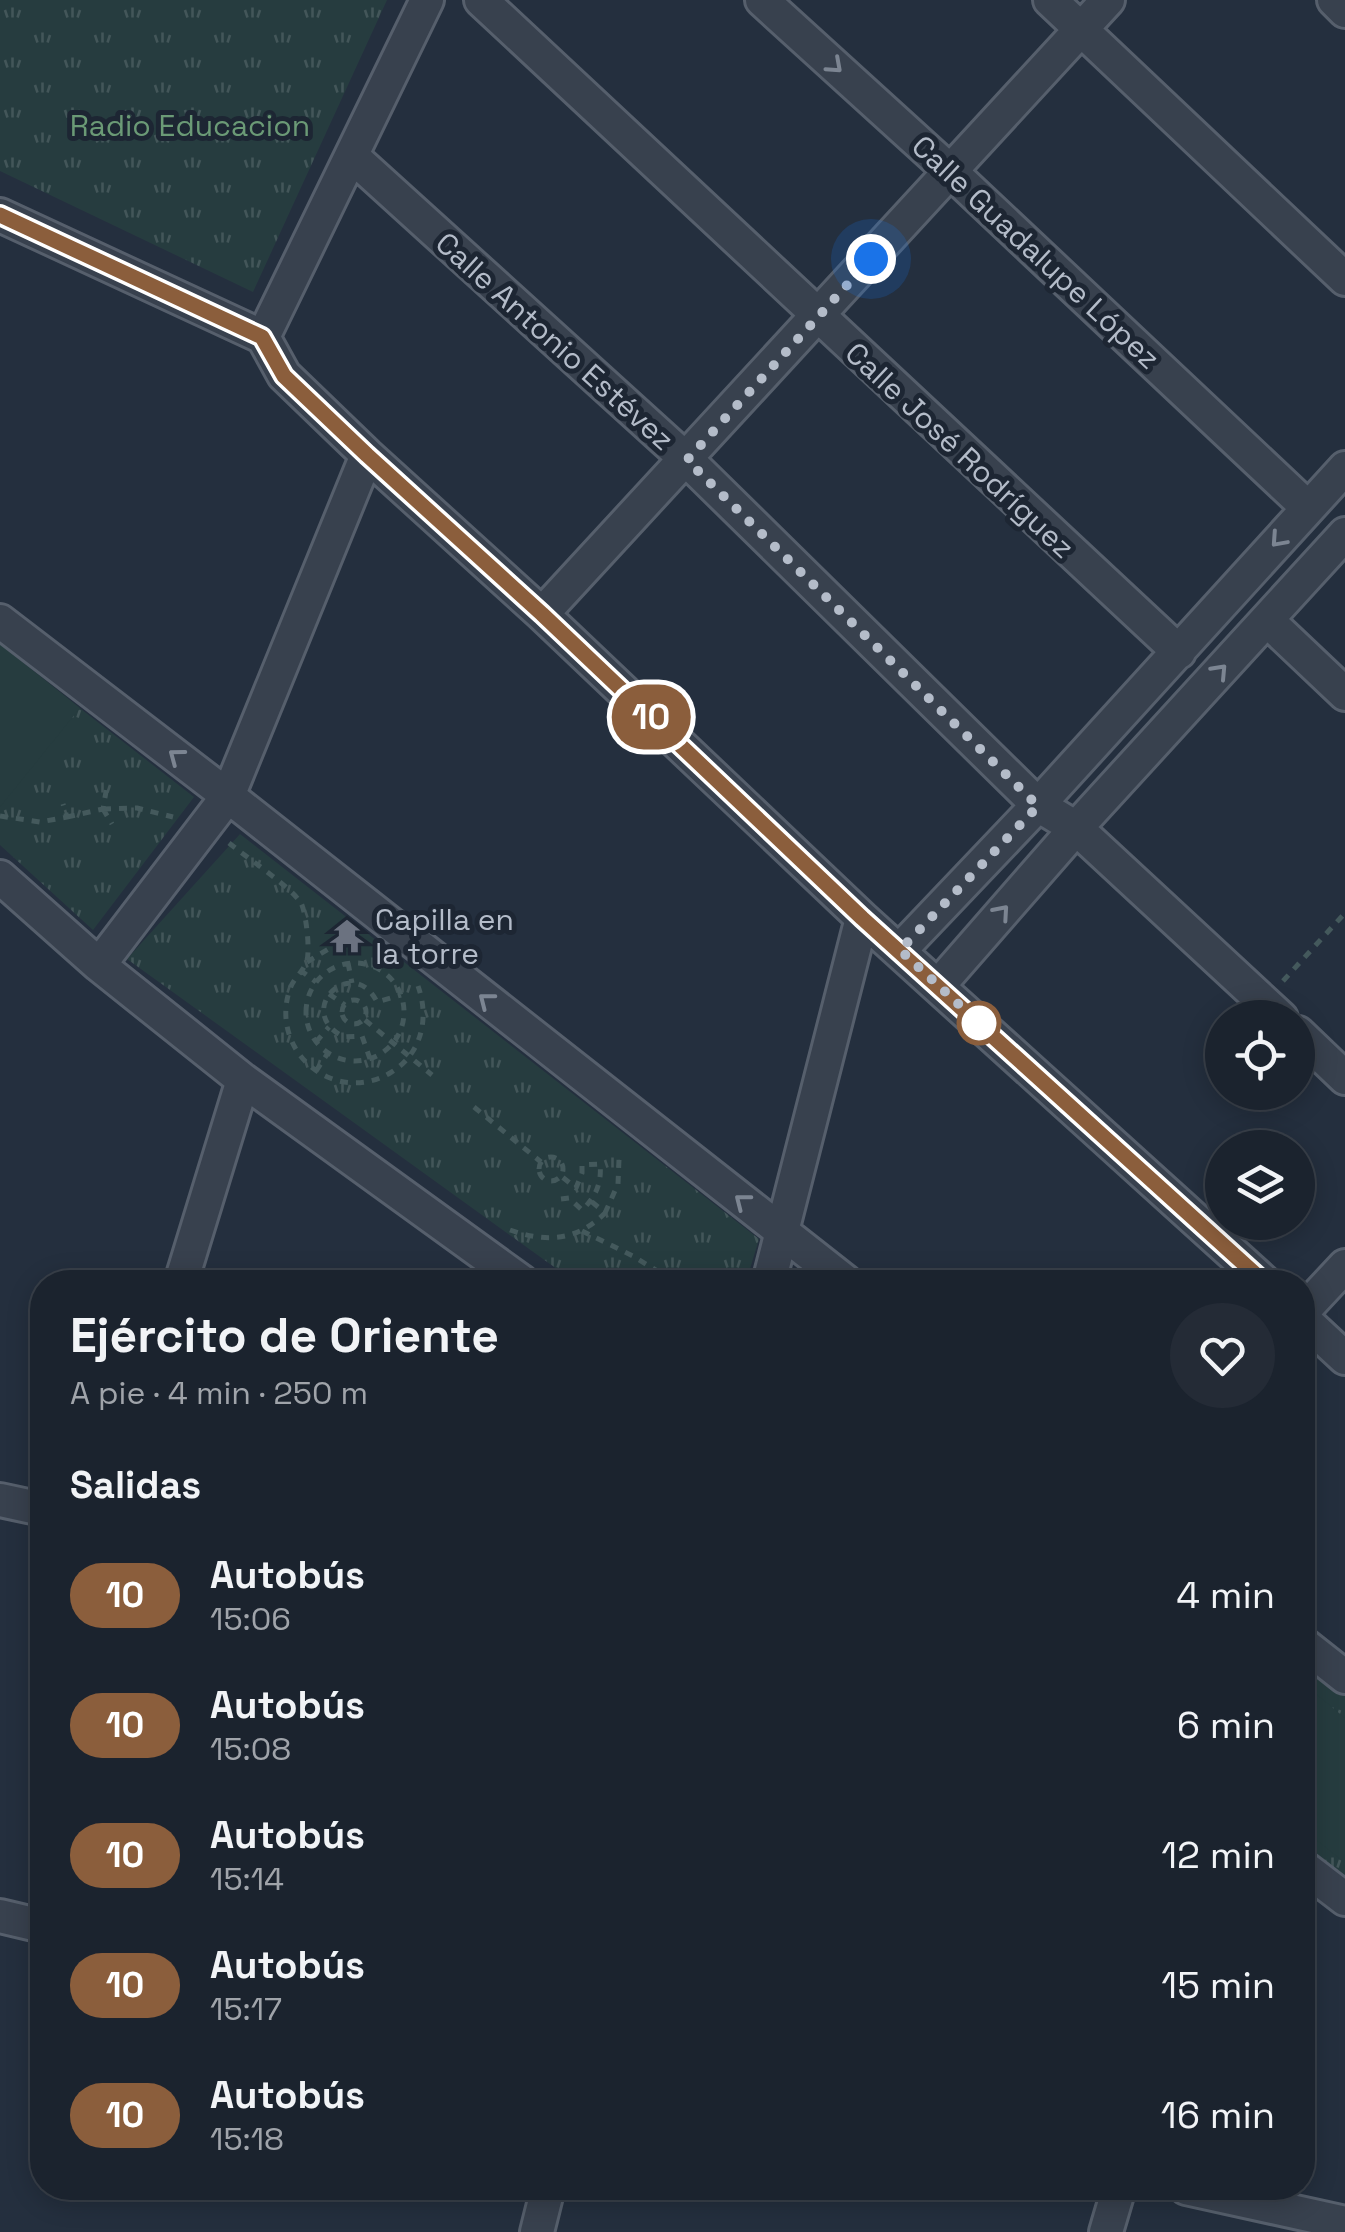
<!DOCTYPE html>
<html lang="es">
<head>
<meta charset="utf-8">
<style>
	:root { --surface:#1b232e; --page:#242b36; --text:#f1f3f6; --muted:#a0a4aa; --line:#39404a }
	body { margin:0; font-family:"Space Grotesk",sans-serif; background:var(--page); color:var(--text); height:100vh; display:flex; flex-direction:column; font-size:38px; white-space:nowrap }
	* { box-sizing:border-box; margin:0 }
	p { font-size:32px; color:var(--muted) }
	.icon { flex:none; width:55px; height:55px; fill:none; stroke:currentColor; stroke-width:2; stroke-linecap:round; stroke-linejoin:round }
	.map { position:relative; flex:1; overflow:hidden }
	.panel { position:absolute; left:30px; top:1270px; width:1285px; height:930px; display:flex; flex-direction:column; background:var(--surface); border-radius:40px; box-shadow:0 5px 25px #0003,0 0 0 2px var(--line) }
	.panel>* { flex:none }
	.badge { padding:0 20px; border-radius:32px; font-size:35px; line-height:65px }
	.fabs { position:absolute; left:1205px; top:1000px; display:grid; gap:20px }
	.fabs a { display:grid; place-items:center; width:110px; height:110px; border-radius:50%; background:var(--surface); box-shadow:0 5px 25px #0003,0 0 0 2px var(--line); font-size:50px }
	.you { position:absolute; width:50px; height:50px; margin:-25px; border:8px solid #fff; border-radius:50%; background:#1a73e8; box-shadow:0 0 0 15px #1a73e833 }
	.map>.badge { position:absolute; translate:-50% -50%; box-shadow:0 0 0 5px #fff }
	h2 { padding:0 40px; font-size:38px; line-height:90px }
	.round { display:grid; place-items:center; flex:none; width:105px; height:105px; border-radius:52px; background:var(--page) }
	.overview { display:flex; align-items:center; justify-content:space-between; height:170px; padding:0 40px }
	h1 { font-size:48px; font-weight:600; line-height:75px }
	ul { padding:0; list-style:none }
	li { display:flex; align-items:center; gap:30px; height:130px; padding:0 40px }
	li div { flex:1 }
	li b { display:block; font-size:38px }
	li em { font-style:normal }
	li .badge { min-width:110px; font-weight:700; text-align:center }
	.map>svg:first-child { display:block }
	.grass { fill:url(#grass-tufts) }
	.pitch { fill:#263c3f }
	.lines { fill:none; stroke-linecap:round; stroke-linejoin:round }
	.minor-casing { stroke:#565f6c; stroke-width:38 }
	.path { stroke:#44595c; stroke-width:5; stroke-dasharray:8 8; stroke-linecap:butt }
	.minor { stroke:#38414e; stroke-width:32 }
	.oneway { stroke:#7c8592 }
	.line-casing { stroke:#fff; stroke-width:22 }
	.line { stroke:#8b5e3c; stroke-width:15 }
	.walk { stroke:#b4bcc9; stroke-width:10; stroke-dasharray:0 18 }
	.stop-dot { fill:#fff; stroke:#8b5e3c; stroke-width:5 }
	.labels { text-anchor:middle; dominant-baseline:central; stroke-width:10; stroke-linejoin:round; paint-order:stroke }
	.park-label { font-size:30px; fill:#6b9a76; stroke:#1d2633 }
	.street-label { font-size:30px; fill:#b4bcc9; stroke:#1d2633 }
	.poi-label { font-size:30px; fill:#b4bcc9; stroke:#1d2633; text-anchor:start }
</style>
</head>
<body>
<div class="map">
<svg width="1345" height="2232" viewBox="0 0 1345 2232">
	<defs>
		<pattern id="grass-tufts" width="24" height="20" patternUnits="userSpaceOnUse" patternTransform="scale(2.5)"><rect width="24" height="20" fill="#263c3f"/><path d="M3 7l-1-3M5 7V3M7 7l1-3M15 17l-1-3M17 17v-4M19 17l1-3" fill="none" stroke="#435659"/></pattern>
	</defs>
	<rect width="100%" height="100%" fill="#242f3e"/>
	<path class="grass" d="M0 0H387L253 292 0 171Z
		M0 646 194 797 93 930 0 845Z
		M240 834 759 1239 746 1282H575L127 959Z
		M1302 1662 1345 1696V1888L1303 1855Z"/>
	<path class="pitch" d="M0 644 80 708 0 807Z
		M1303 1683 1345 1718V1863L1303 1829Z"/>
	<g class="lines">
		<g class="minor-casing">
			<path id="minor" d="M481 0 1179 652
				M762 0 950 171 1307 507
				M1050 0 1345 279
				M1334 0 1345 11
				M353 157 687 460 1038 805 1076 828 1281 1018
				M0 215 263 337 284 375 367 455 542 614 862 918 1264 1282
				M263 337 427 0
				M542 614 1108 0
				M1267 620 1345 694
				M0 621 228 796 846 1282
				M0 877 99 965 243 1080 522 1282
				M900 950 1038 805 1345 468
				M99 965 228 796 367 455
				M938 986 1076 828 1345 534
				M1298 1033 1345 1078
				M181 1282 243 1080
				M769 1282 862 918
				M1302 1312 1345 1266
				M1302 1318 1345 1358
				M0 1500 42 1509
				M1302 1643 1345 1677
				M1302 1866 1345 1899
				M0 1916 42 1926
				M1186 2188 1345 2223
				M537 2232 548 2188
				M1106 2232 1119 2188"/>
		</g>
		<path class="path" d="M103 809 137 808 173 817
			M103 809 112 824
			M0 816 40 822 67 817 63 804
			M67 817 103 809 107 786
			M229 843C246 857 291 887 301 903 306 912 311 954 306 963 302 973 293 979 290 989 277 1025 295 1064 330 1078 349 1086 372 1084 390 1073 421 1055 430 1019 418 986
			M307 962 330 948 365 944
			M306 1012a49 49 0 1 1 98 0a49 49 0 1 1-98 0Z
			M348 963 352 983
			M300 970 316 982
			M1283 981 1345 913
			M329 994 345 1005
			M342 1012a12 12 0 1 1 24 0a12 12 0 1 1-24 0Z
			M365 1020 432 1075
			M316 1042 329 1027
			M370 1059 362 1036 344 1037C292 1011 353 953 377 1002L401 995
			M316 1071 328 1053
			M474 1107 541 1162
			M539 1169a12 12 0 1 1 24 0a12 12 0 1 1-24 0Z
			M561 1199 569 1198 582 1210C596 1197 602 1182 600 1164L582 1165V1173L576 1188 561 1176
			M605 1213 618 1184 619 1159
			M510 1230C546 1243 577 1241 605 1213L591 1201
			M582 1231 633 1256 675 1282"/>
		<use href="#minor" class="minor"/>
	</g>
	<defs><path id="oneway-chevron" d="M-2-3.5L2.5 0L-2 3.5" fill="none" stroke-width="1.6" stroke-linecap="round" stroke-linejoin="round" transform="scale(2.5)"/></defs>
	<g class="oneway">
		<use href="#oneway-chevron" transform="translate(835 66) rotate(42)"/>
		<use href="#oneway-chevron" transform="translate(1278 540) rotate(132)"/>
		<use href="#oneway-chevron" transform="translate(1220 671) rotate(-47)"/>
		<use href="#oneway-chevron" transform="translate(176 756) rotate(-143)"/>
		<use href="#oneway-chevron" transform="translate(1002 912) rotate(-49)"/>
		<use href="#oneway-chevron" transform="translate(486 1000) rotate(-142)"/>
		<use href="#oneway-chevron" transform="translate(742 1201) rotate(-142)"/>
	</g>
	<g class="lines">
		<g class="line-casing">
			<path id="line" d="M0 215 262 337 284 376 367 455 542 614 862 918 1264 1282"/>
		</g>
		<use href="#line" class="line"/>
		<path class="walk" d="M871 259 687 460 1038 806 900 950 992 1035 979 1023"/>
	</g>
	<defs>
		<g id="temple-bare" transform="scale(2.7)"><path d="M0-6L5-2H3V0L6.5 2.5H4V6H1.5V3h-3V6H-4V2.5H-6.5L-3 0V-2H-5Z" fill="#6b7280" stroke="#1d2633" stroke-width="2.5" paint-order="stroke"/></g>
	</defs>
	<g fill-rule="evenodd">
		<use href="#temple-bare" x="347" y="936"/>
	</g>
	<circle class="stop-dot" cx="979" cy="1023" r="20"/>
	<g class="labels">
		<g class="park-label">
			<text x="190" y="125">Radio Educacion</text>
		</g>
		<g class="street-label">
			<text transform="translate(1036 252) rotate(43)">Calle Guadalupe López</text>
			<text transform="translate(555 341) rotate(42)">Calle Antonio Estévez</text>
			<text transform="translate(960 450) rotate(43)">Calle José Rodríguez</text>
		</g>
		<g class="poi-label">
			<text x="375" y="919">Capilla en<tspan x="375" dy="34">la torre</tspan></text>
		</g>
	</g>
</svg>
<div class="fabs">
<a><svg class="icon" aria-label="locate" viewBox="0 0 24 24"><circle cx="12" cy="12" r="6"/><path d="M12 2v4M12 18v4M2 12h4M18 12h4"/></svg></a>
<a><svg class="icon" aria-label="layers" viewBox="0 0 24 24"><path d="M12 4l9 5-9 5-9-5zM3 14l9 5 9-5"/></svg></a>
</div>
<div class="you" style="left:871px;top:259px"></div>
<b class="badge" style="left:651px;top:717px;background:#8b5e3c;color:#fff">10</b>
<section class="panel">
<div class="overview"><div><h1>Ejército de Oriente</h1><p>A pie · 4 min · 250 m</p></div><a class="round"><svg class="icon" aria-label="heart" viewBox="0 0 24 24"><path d="M12 20l-8-8c-3-5 5-10 8-4 3-6 11-1 8 4z"/></svg></a></div>
<h2>Salidas</h2>
<ul>
<li><span class="badge" style="background:#8b5e3c;color:#fff">10</span><div><b>Autobús</b><p>15:06</p></div><em>4 min</em></li>
<li><span class="badge" style="background:#8b5e3c;color:#fff">10</span><div><b>Autobús</b><p>15:08</p></div><em>6 min</em></li>
<li><span class="badge" style="background:#8b5e3c;color:#fff">10</span><div><b>Autobús</b><p>15:14</p></div><em>12 min</em></li>
<li><span class="badge" style="background:#8b5e3c;color:#fff">10</span><div><b>Autobús</b><p>15:17</p></div><em>15 min</em></li>
<li><span class="badge" style="background:#8b5e3c;color:#fff">10</span><div><b>Autobús</b><p>15:18</p></div><em>16 min</em></li>
</ul>
</section>
</div>
</body>
</html>
